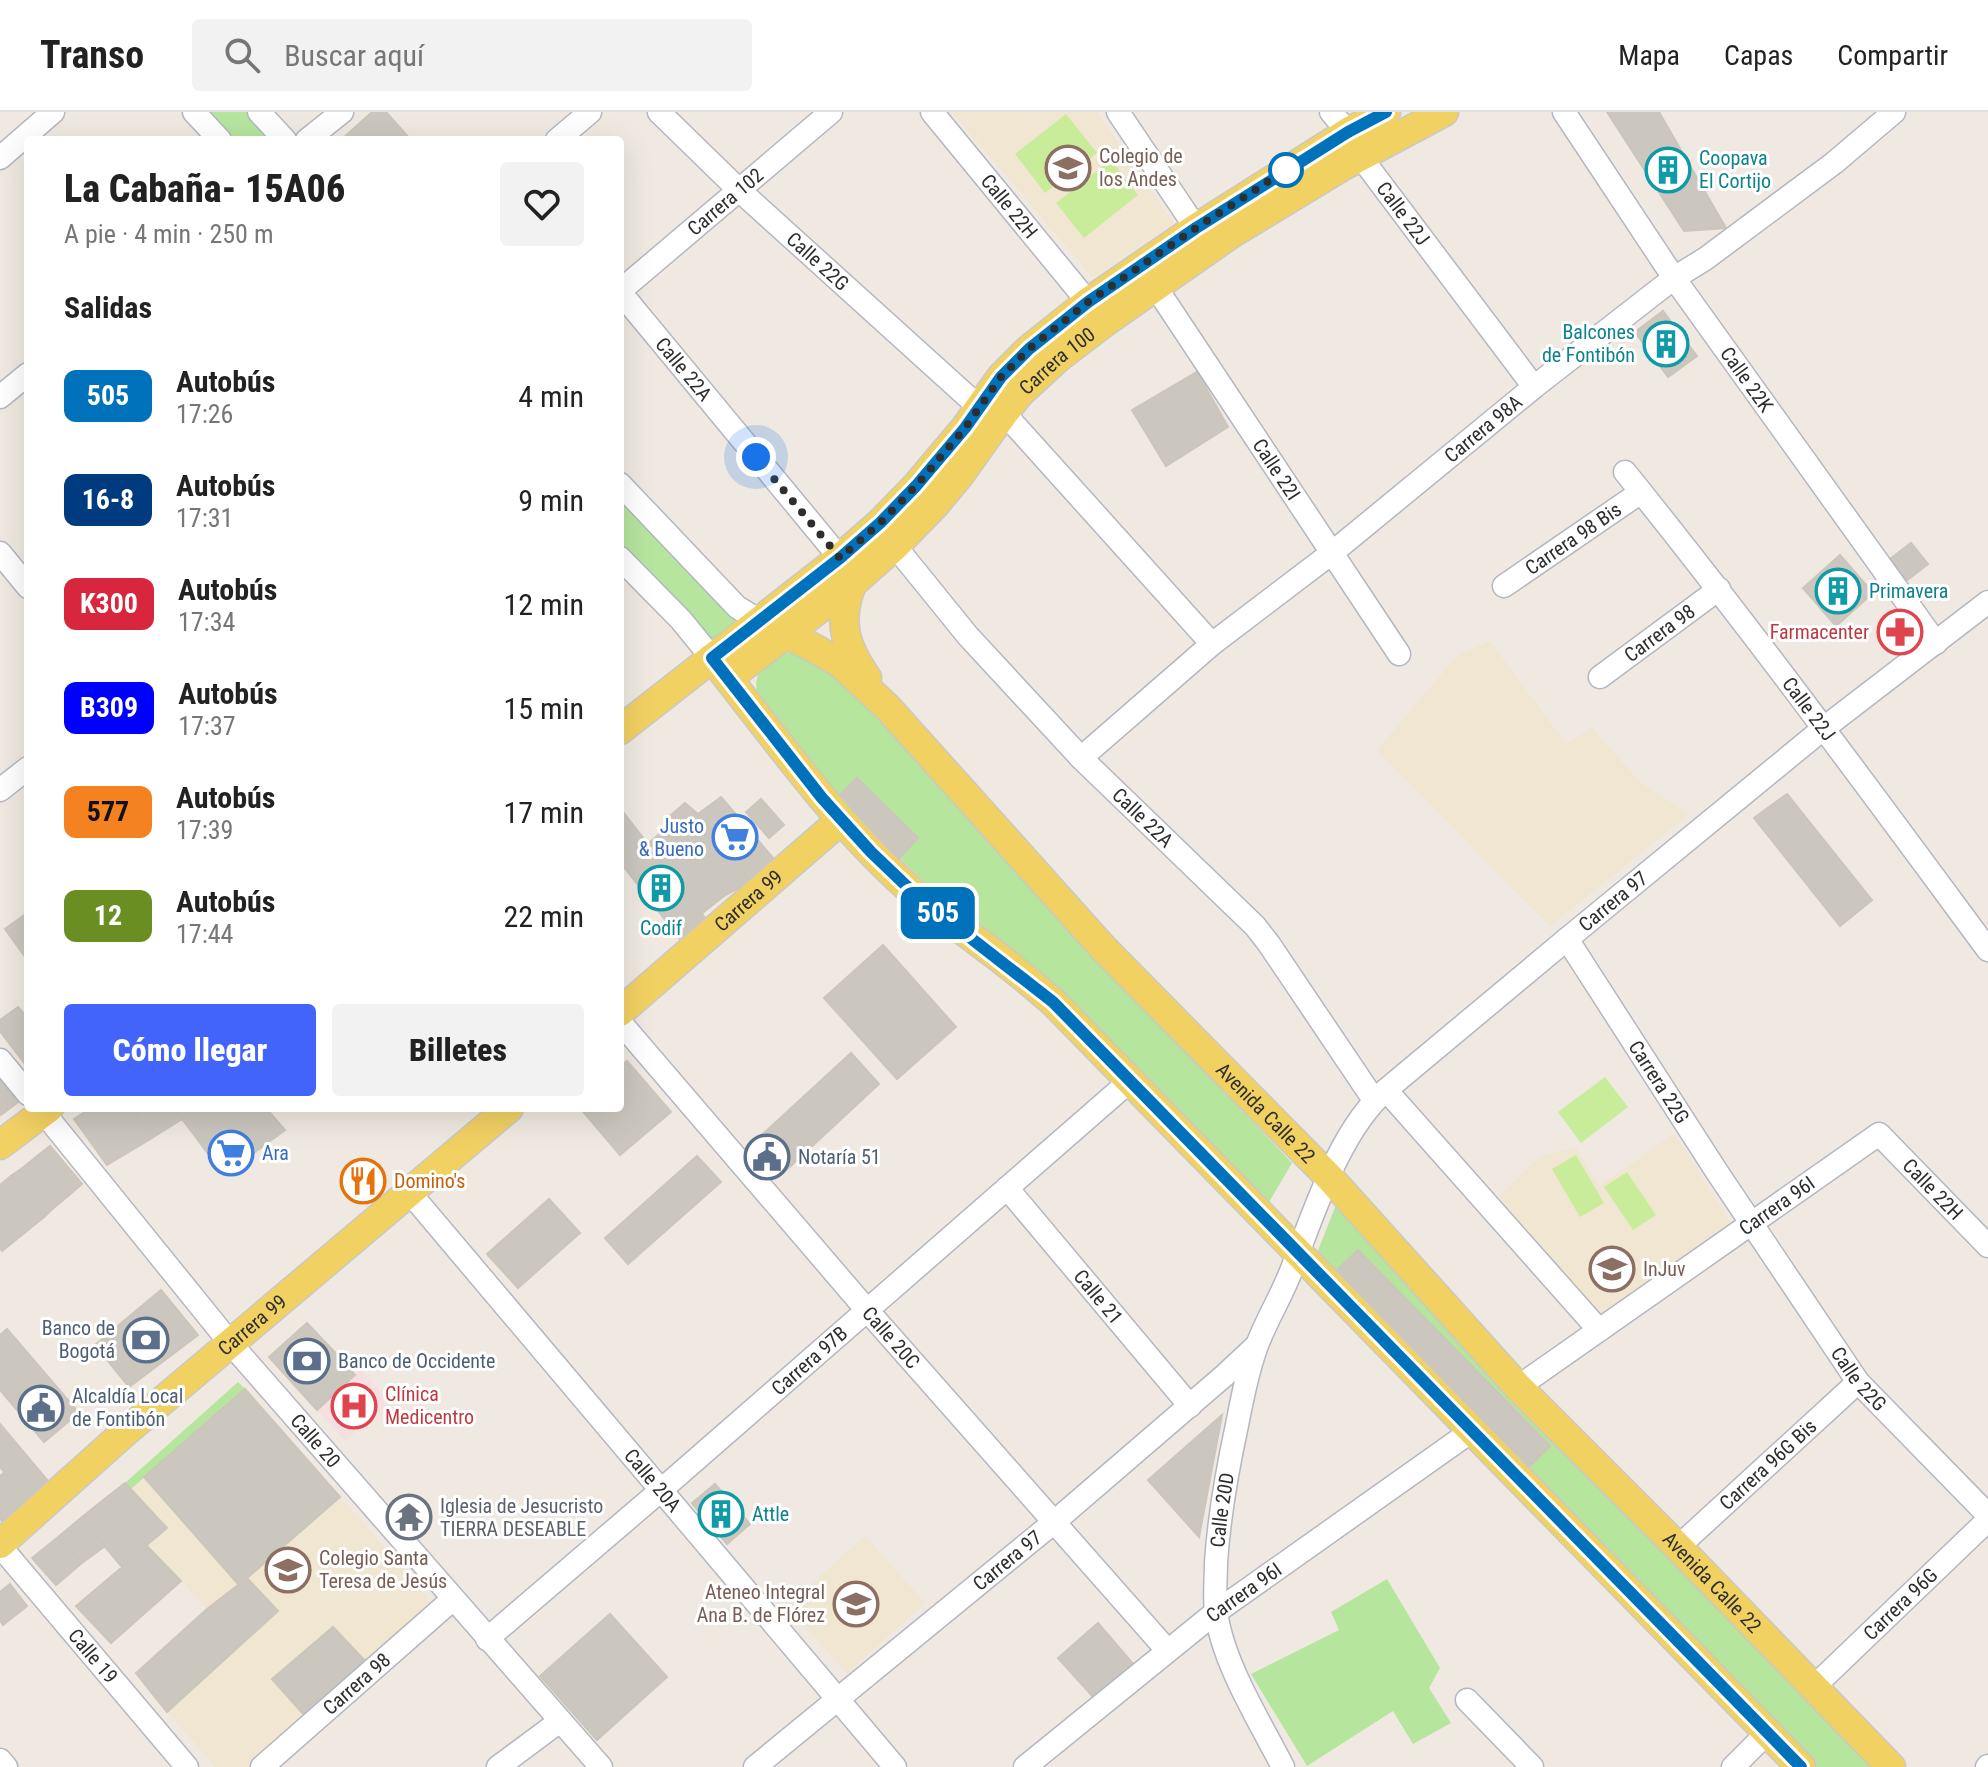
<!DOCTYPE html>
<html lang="es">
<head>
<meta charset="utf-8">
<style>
	:root { --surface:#fff; --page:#f2f2f2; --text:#222; --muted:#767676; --line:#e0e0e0; --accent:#4264fb }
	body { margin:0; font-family:"Roboto Condensed",sans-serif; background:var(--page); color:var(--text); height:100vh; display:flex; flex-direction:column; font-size:30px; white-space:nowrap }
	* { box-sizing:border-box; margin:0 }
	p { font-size:26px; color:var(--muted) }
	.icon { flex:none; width:44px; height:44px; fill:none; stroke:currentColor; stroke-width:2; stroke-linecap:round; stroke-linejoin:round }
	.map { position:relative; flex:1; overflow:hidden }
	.side { position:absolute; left:24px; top:24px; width:600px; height:976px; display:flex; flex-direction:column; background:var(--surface); border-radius:8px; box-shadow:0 8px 32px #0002 }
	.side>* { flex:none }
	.badge { padding:0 16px; border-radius:12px; font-size:28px; line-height:52px }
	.you { position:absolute; width:40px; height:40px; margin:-20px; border:6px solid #fff; border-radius:50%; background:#1a73e8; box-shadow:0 0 0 12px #1a73e833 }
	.map>.badge { position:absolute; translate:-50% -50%; box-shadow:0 0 0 4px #fff }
	h2 { padding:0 40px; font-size:30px; line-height:72px }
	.round { display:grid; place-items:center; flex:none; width:84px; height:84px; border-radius:8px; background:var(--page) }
	.overview { display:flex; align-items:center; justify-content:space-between; height:136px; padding:0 40px }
	h1 { font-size:38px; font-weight:800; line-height:60px }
	.primary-button { display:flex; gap:16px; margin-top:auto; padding:16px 40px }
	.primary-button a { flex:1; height:92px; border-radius:8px; background:var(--accent); color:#fff; font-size:32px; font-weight:800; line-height:92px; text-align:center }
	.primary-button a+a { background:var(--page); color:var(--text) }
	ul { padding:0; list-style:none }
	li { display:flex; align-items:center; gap:24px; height:104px; padding:0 40px }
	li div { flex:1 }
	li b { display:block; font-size:30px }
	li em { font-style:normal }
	li .badge { min-width:88px; font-weight:700; text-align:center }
	header { display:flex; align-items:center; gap:48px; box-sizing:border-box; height:112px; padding:0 40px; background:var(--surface); border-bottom:2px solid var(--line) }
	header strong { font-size:38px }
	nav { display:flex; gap:44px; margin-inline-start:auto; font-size:28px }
	.search { width:560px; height:72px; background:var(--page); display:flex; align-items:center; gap:20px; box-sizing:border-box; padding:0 28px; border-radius:8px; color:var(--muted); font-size:30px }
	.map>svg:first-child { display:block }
	.education { fill:#f0e6d1 }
	.medical { fill:#f5dfe0 }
	.green { fill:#b6e59e }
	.pitch { fill:#c9ec9a }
	.building { fill:#cbc7bf; stroke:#cbc5ba; stroke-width:2 }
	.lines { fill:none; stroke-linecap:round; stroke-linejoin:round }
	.minor-casing { stroke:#b4b7c1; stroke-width:25 }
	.major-casing { stroke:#c9c9c9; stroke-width:31 }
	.minor { stroke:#fff; stroke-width:22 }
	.major { stroke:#f2d163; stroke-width:28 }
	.line-casing { stroke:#fff; stroke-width:18 }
	.line { stroke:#0072bc; stroke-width:12 }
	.walk { stroke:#2e2e2e; stroke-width:8; stroke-dasharray:0 14.4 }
	.stop-dot { fill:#fff; stroke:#0072bc; stroke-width:4 }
	.labels { text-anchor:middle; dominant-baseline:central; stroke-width:6; stroke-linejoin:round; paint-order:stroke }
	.education-label { font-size:20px; fill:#785e54; stroke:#fff; text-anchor:start }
	.culture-label { font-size:20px; fill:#0d838f; stroke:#fff; text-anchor:start }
	.street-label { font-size:20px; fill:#2e2e2e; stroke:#fff }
	.health-label { font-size:20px; fill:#be3a42; stroke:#fff; text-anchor:end }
	.shop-label { font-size:20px; fill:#366cbe; stroke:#fff; text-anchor:end }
	.service-label { font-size:20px; fill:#4e5e75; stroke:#fff; text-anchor:start }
	.food-label { font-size:20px; fill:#c56008; stroke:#fff; text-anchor:start }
	.worship-label { font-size:20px; fill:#5b616d; stroke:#fff; text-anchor:start }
</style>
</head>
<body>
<header>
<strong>Transo</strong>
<div class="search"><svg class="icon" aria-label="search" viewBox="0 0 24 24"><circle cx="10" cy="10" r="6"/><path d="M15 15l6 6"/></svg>Buscar aquí</div>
<nav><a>Mapa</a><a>Capas</a><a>Compartir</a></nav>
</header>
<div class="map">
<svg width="1988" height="1655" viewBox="0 0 1988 1655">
	<rect width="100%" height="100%" fill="#efe9e1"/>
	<path class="education" d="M952 0H1097L1174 112 1093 166Z
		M1490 529 1566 632 1592 616 1640 670 1689 702 1550 814 1377 638 1457 544Z
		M1674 1022 1731 1111 1600 1203 1497 1087 1539 1045 1576 1035 1599 1074Z
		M245 1277 395 1447 431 1491 367 1551 249 1655H215L136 1561 207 1497 149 1433 167 1416 131 1377Z
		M865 1424 925 1491 847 1561 787 1494Z"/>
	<path class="medical" d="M360 1257 390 1291 345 1328 317 1298Z"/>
	<path class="green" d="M205 0H249L277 28H231Z
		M620 384 738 507 714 529 620 431Z
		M797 540 853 575 1123 873 1292 1051 1268 1092 899 746 918 726 858 667 837 686 757 581C752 556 773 540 797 540Z
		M1336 1093 1873 1655H1816L1317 1141Z
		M238 1270 245 1277 131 1377 125 1371Z
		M1387 1467 1440 1556 1429 1576 1451 1611 1413 1632 1393 1599 1307 1654 1251 1562 1339 1518 1331 1500Z"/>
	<path class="pitch" d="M1066 2 1097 41 1045 81 1015 42Z
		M1111 48 1138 83 1084 126 1056 91Z
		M1605 965 1628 995 1581 1031 1558 1000Z
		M1576 1043 1604 1091 1580 1105 1552 1057Z
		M1627 1060 1656 1103 1633 1118 1604 1075Z"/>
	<path class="building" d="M372 0H386L411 28H341Z
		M1607 0H1659L1726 116 1684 119Z
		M1663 199 1697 244 1668 265 1635 220Z
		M1197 260 1228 315 1166 354 1132 298Z
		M1911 431 1928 452 1906 469 1890 447Z
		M1840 443 1873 481 1836 514 1803 476Z
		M857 666 918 726 899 746 837 686Z
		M1787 682 1872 788 1840 814 1754 706Z
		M721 685 774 747 751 769 698 702Z
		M761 687 784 713 769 726 746 700Z
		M685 691 698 702 751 769 724 784 664 709Z
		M620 696 706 807 680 827 620 750Z
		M667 715 724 784 701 802 648 732Z
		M27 801 28 802V849L5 817Z
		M883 833 956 915 897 967 824 886Z
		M18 895 28 906V956L0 919V908Z
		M851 941 879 972 782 1062 753 1031Z
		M627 949 671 1000 620 1043 580 996H620V955Z
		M0 967 18 990 1 1003 0 1001Z
		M91 996H131L152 1026 107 1053 74 1007Z
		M131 996H174L182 1007 152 1026Z
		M174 996H266L285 1018 224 1063Z
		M50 1034 82 1072 68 1084 36 1045Z
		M697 1044 721 1070 628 1152 605 1126Z
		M36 1045 68 1084 57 1093 25 1054Z
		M25 1054 57 1093 44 1105 11 1064Z
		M11 1064 44 1105 23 1122 0 1093V1073Z
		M549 1087 580 1121 518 1176 487 1142Z
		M0 1093 23 1122 2 1139 0 1136Z
		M1358 1138 1550 1334 1529 1355 1337 1158Z
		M161 1178 198 1223 129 1275 95 1233Z
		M307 1211 346 1252 307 1287 269 1245Z
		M7 1217 79 1301 44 1330 0 1278V1223Z
		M346 1252 355 1263 317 1298 307 1287Z
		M245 1277 340 1385 239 1473 144 1365Z
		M1222 1303 1199 1425 1148 1368Z
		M0 1312 49 1370 28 1387 0 1355Z
		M5 1360 28 1387 2 1409 0 1407V1364Z
		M125 1371 167 1416 147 1433 103 1388Z
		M715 1372 750 1412 727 1432 692 1391Z
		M103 1388 147 1434 122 1455 81 1406Z
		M81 1406 105 1434 82 1451 58 1425Z
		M58 1425 82 1451 56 1473 32 1446Z
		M147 1434 181 1469 111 1531 76 1494Z
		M247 1466 278 1499 167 1600 136 1561 207 1497Z
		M10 1472 27 1494 3 1513 0 1508V1480Z
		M610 1502 667 1565 597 1628 540 1564Z
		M1098 1511 1134 1553 1095 1587 1058 1546Z
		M333 1515 367 1551 306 1605 272 1567Z"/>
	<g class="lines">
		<g class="minor-casing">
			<g id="minor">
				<path d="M194 0 220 28"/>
				<path d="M259 0 285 28"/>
				<path id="s1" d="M659 0 739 78 980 296"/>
				<path id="s2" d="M932 0 1088 190"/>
				<path d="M1118 0 1196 116"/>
				<path d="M1331 0 1348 20"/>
				<path id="s3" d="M1564 0 1674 166 1936 531"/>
				<path d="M307 28 342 0"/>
				<path d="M557 28 590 0"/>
				<path id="s4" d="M1360 44 1534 275"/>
				<path d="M0 46 53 0"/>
				<path id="s5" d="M1155 174 1399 542"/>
				<path id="s6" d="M620 179 831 0"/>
				<path id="s7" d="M620 180 840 446"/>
				<path d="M0 285 28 262"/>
				<path d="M1004 301 1212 532"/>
				<path id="s8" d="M1625 360C1751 516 1869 677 1988 838"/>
				<path d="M620 372 737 495 760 509"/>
				<path id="s9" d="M895 434 968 524 1081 646 1255 814 1269 832 1374 988"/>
				<path d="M0 441 28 475"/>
				<path d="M620 446 681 508 712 546"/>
				<path id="s10" d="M1504 474 1641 380"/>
				<path id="s11" d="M1600 565 1719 477"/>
				<path id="s12" d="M1081 646 1212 532 1333 440 1534 275 1674 166 1705 147 1834 51 1894 0"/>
				<path d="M0 678 28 656"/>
				<path id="s13" d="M1567 827 1717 1060 1858 1270 1988 1403"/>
				<path id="s14" d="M620 910 866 1197 1167 1538"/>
				<path d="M0 948 28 982"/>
				<path d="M1386 978 1599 1218"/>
				<path id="s15" d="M40 996 231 1232 601 1655"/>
				<path id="s16" d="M1007 1076 1190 1294"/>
				<path id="s17" d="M410 1081 895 1655"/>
				<path id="s18" d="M1518 1275 1879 1022 1988 1134"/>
				<path id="s19" d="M0 1434 187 1655"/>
				<path id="s20" d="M1678 1435 1858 1270"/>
				<path id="s21" d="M487 1527 660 1379 1131 968"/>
				<path id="s22" d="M1815 1576 1821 1568 1988 1408"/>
				<path d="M1467 1588 1532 1655"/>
				<path d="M0 1648 6 1655"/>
				<path id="s23" d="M262 1655 453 1487"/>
				<path d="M498 1655 560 1609"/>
				<path id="s24" d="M755 1655 1053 1411 1225 1263 1255 1235"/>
				<path id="s25" d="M1025 1655 1216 1500 1473 1318"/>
				<path id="s26" d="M1283 1655C1260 1610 1222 1550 1216 1499 1214 1484 1216 1467 1216 1451 1219 1404 1227 1359 1237 1313 1242 1287 1247 1261 1256 1236 1266 1208 1283 1182 1293 1154 1315 1098 1340 1018 1386 978L1567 827 1824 616 1988 490"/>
				<path d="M1733 1655 1768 1620"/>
				<path d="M1987 1655 1988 1654"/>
			</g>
		</g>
		<g class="major-casing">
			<g id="major">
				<path d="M852 472C837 510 845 534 867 566"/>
				<path id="s27" d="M760 509 814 536 841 552 888 596 1105 838 1329 1065 1518 1275 1678 1435 1891 1655"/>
				<path d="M712 546C774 624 831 706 905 773 927 794 953 811 977 829 1003 848 1029 869 1053 890L1801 1655"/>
				<path id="s28" d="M728 566 852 472 895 434 934 394 959 364 1004 301 1020 281 1058 246 1108 208 1231 122 1343 54 1444 0"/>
				<path d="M620 618 840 446 880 411 916 374 965 316 1001 265 1029 237 1088 190 1196 116 1348 20 1386 0"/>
				<path id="s29" d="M620 900 841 708"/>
				<path d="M0 1033 49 996"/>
				<path id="s30" d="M0 1432 123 1322 509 996"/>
			</g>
		</g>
		<use href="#minor" class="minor"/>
		<use href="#major" class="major"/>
	</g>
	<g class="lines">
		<g class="line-casing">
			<path id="line" d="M1386 0 1348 20 1196 116 1088 190 1029 237 1001 265 965 316 916 374 880 411 840 446 712 546 822 686 871 740 918 785 1053 890 1801 1655"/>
		</g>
		<use href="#line" class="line"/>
		<path class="walk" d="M756 345 840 446 880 411 916 374 965 316 1001 265 1029 237 1088 190 1196 116 1286 58"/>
	</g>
	<defs>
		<g id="school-ring" transform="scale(2.3)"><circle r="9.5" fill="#fff" stroke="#8d6e63" stroke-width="1.5"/><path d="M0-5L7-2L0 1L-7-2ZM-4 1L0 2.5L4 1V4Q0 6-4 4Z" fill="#8d6e63"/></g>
		<g id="building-ring" transform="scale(2.3)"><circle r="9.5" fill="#fff" stroke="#0f9aa8" stroke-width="1.5"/><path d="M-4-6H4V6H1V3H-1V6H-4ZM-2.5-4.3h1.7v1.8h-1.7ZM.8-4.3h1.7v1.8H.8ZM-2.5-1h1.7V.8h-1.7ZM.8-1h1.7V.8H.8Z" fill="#0f9aa8"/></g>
		<g id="pharmacy-ring" transform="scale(2.3)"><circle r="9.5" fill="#fff" stroke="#e0444e" stroke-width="1.5"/><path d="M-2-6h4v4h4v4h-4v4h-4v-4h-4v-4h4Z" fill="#e0444e"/></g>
		<g id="supermarket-ring" transform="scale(2.3)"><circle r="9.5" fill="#fff" stroke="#3f7fe0" stroke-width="1.5"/><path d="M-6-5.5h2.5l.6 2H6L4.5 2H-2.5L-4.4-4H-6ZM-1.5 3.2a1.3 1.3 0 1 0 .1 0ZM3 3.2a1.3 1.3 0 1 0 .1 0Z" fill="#3f7fe0"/></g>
		<g id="civic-ring" transform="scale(2.3)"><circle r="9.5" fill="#fff" stroke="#5c6f8a" stroke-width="1.5"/><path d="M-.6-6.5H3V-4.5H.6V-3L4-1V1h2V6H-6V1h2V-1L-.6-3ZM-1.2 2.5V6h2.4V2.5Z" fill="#5c6f8a"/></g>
		<g id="restaurant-ring" transform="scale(2.3)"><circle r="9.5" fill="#fff" stroke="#e8710a" stroke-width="1.5"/><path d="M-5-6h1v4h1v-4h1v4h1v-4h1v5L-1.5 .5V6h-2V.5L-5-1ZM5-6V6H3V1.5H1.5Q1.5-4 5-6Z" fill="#e8710a"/></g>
		<g id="bank-ring" transform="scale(2.3)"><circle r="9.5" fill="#fff" stroke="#5c6f8a" stroke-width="1.5"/><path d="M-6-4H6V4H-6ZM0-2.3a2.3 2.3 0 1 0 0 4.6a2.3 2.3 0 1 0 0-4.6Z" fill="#5c6f8a"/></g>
		<g id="hospital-ring" transform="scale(2.3)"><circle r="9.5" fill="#fff" stroke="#e0444e" stroke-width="1.5"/><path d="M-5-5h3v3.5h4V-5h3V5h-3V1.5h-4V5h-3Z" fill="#e0444e"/></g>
		<g id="temple-ring" transform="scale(2.3)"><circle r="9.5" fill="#fff" stroke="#6b7280" stroke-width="1.5"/><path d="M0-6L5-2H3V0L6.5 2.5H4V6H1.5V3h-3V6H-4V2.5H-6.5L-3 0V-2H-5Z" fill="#6b7280"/></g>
	</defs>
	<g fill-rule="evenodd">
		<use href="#school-ring" x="1068" y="56"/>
		<use href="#building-ring" x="1668" y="58"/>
		<use href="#building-ring" x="1666" y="232"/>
		<use href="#building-ring" x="1838" y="479"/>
		<use href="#pharmacy-ring" x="1900" y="520"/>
		<use href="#supermarket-ring" x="735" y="725"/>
		<use href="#building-ring" x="661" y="776"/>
		<use href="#supermarket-ring" x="231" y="1041"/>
		<use href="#civic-ring" x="767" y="1045"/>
		<use href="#restaurant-ring" x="363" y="1069"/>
		<use href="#school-ring" x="1612" y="1157"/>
		<use href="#bank-ring" x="146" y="1228"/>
		<use href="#bank-ring" x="307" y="1249"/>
		<use href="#hospital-ring" x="354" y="1294"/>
		<use href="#civic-ring" x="41" y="1296"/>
		<use href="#building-ring" x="721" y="1402"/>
		<use href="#temple-ring" x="409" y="1405"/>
		<use href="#school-ring" x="288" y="1458"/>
		<use href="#school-ring" x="856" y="1492"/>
	</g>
	<circle class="stop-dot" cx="1286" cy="58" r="16"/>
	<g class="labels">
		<g class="education-label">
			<text x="1099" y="44">Colegio de<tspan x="1099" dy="23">los Andes</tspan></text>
			<text x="1643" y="1157">InJuv</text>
			<text x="319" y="1446">Colegio Santa<tspan x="319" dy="23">Teresa de Jesús</tspan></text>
			<text x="825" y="1480" text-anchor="end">Ateneo Integral<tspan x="825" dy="23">Ana B. de Flórez</tspan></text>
		</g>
		<g class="culture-label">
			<text x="1699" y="46">Coopava<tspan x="1699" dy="23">El Cortijo</tspan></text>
			<text x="1635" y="220" text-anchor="end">Balcones<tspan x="1635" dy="23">de Fontibón</tspan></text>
			<text x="1869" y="479">Primavera</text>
			<text x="661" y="816" text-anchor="middle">Codif</text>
			<text x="752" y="1402">Attle</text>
		</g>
		<g class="street-label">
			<text stroke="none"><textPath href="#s6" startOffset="138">Carrera 102</textPath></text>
			<text stroke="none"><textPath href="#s2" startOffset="122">Calle 22H</textPath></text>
			<text stroke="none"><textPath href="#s4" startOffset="72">Calle 22J</textPath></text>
			<text stroke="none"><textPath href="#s1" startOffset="218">Calle 22G</textPath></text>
			<text stroke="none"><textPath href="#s28" startOffset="460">Carrera 100</textPath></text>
			<text stroke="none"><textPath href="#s7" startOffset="100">Calle 22A</textPath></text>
			<text stroke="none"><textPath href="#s3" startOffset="324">Calle 22K</textPath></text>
			<text stroke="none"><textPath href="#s12" startOffset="520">Carrera 98A</textPath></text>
			<text stroke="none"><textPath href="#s5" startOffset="220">Calle 22I</textPath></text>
			<text stroke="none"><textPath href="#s10" startOffset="84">Carrera 98 Bis</textPath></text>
			<text stroke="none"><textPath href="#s11" startOffset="74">Carrera 98</textPath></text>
			<text stroke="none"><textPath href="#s8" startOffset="300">Calle 22J</textPath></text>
			<text stroke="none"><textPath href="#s9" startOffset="368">Calle 22A</textPath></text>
			<text stroke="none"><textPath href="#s29" startOffset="170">Carrera 99</textPath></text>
			<text stroke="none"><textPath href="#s26" startOffset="1024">Carrera 97</textPath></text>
			<text stroke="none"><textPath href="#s13" startOffset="170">Carrera 22G</textPath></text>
			<text stroke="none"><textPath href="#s27" startOffset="710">Avenida Calle 22</textPath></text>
			<text stroke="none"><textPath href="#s18" startOffset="518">Calle 22H</textPath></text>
			<text stroke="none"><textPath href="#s18" startOffset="316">Carrera 96I</textPath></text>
			<text stroke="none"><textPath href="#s16" startOffset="142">Calle 21</textPath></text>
			<text stroke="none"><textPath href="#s30" startOffset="334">Carrera 99</textPath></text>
			<text stroke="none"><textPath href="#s14" startOffset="416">Calle 20C</textPath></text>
			<text stroke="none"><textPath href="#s21" startOffset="426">Carrera 97B</textPath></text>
			<text stroke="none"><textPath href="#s13" startOffset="528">Calle 22G</textPath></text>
			<text stroke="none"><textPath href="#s15" startOffset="432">Calle 20</textPath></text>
			<text stroke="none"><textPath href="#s20" startOffset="122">Carrera 96G Bis</textPath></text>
			<text stroke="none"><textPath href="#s17" startOffset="376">Calle 20A</textPath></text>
			<text stroke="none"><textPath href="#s26" startOffset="272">Calle 20D</textPath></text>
			<text stroke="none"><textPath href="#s24" startOffset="326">Carrera 97</textPath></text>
			<text stroke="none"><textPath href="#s27" startOffset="1358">Avenida Calle 22</textPath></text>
			<text stroke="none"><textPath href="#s25" startOffset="280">Carrera 96I</textPath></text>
			<text stroke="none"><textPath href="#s22" startOffset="120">Carrera 96G</textPath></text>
			<text stroke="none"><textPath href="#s19" startOffset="144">Calle 19</textPath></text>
			<text stroke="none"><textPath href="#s23" startOffset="126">Carrera 98</textPath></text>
		</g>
		<g class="health-label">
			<text x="1869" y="520">Farmacenter</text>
			<text x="385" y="1282" text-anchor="start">Clínica<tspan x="385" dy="23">Medicentro</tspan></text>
		</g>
		<g class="shop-label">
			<text x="704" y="714">Justo<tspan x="704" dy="23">&amp; Bueno</tspan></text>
			<text x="262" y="1041" text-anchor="start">Ara</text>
		</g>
		<g class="service-label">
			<text x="798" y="1045">Notaría 51</text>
			<text x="115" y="1216" text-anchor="end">Banco de<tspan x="115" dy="23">Bogotá</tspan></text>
			<text x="338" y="1249">Banco de Occidente</text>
			<text x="72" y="1284">Alcaldía Local<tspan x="72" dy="23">de Fontibón</tspan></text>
		</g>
		<g class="food-label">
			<text x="394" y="1069">Domino's</text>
		</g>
		<g class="worship-label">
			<text x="440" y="1394">Iglesia de Jesucristo<tspan x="440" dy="23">TIERRA DESEABLE</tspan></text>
		</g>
	</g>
</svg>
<div class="you" style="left:756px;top:345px"></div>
<b class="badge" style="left:938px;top:801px;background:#0072bc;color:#fff">505</b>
<section class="side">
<div class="overview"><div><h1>La Cabaña- 15A06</h1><p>A pie · 4 min · 250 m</p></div><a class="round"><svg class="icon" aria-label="heart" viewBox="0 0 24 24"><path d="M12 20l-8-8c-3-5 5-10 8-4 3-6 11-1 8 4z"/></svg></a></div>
<h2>Salidas</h2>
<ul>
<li><span class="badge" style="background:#0072bc;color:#fff">505</span><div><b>Autobús</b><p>17:26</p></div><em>4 min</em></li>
<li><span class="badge" style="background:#003b80;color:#fff">16-8</span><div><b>Autobús</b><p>17:31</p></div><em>9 min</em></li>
<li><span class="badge" style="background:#d7263d;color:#fff">K300</span><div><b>Autobús</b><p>17:34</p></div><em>12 min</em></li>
<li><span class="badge" style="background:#00f;color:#fff">B309</span><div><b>Autobús</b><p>17:37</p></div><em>15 min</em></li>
<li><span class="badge" style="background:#f58220;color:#111">577</span><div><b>Autobús</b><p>17:39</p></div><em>17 min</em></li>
<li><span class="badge" style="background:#6b8e23;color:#fff">12</span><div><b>Autobús</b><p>17:44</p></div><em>22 min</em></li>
</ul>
<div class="primary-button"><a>Cómo llegar</a><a>Billetes</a></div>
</section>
</div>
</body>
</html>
